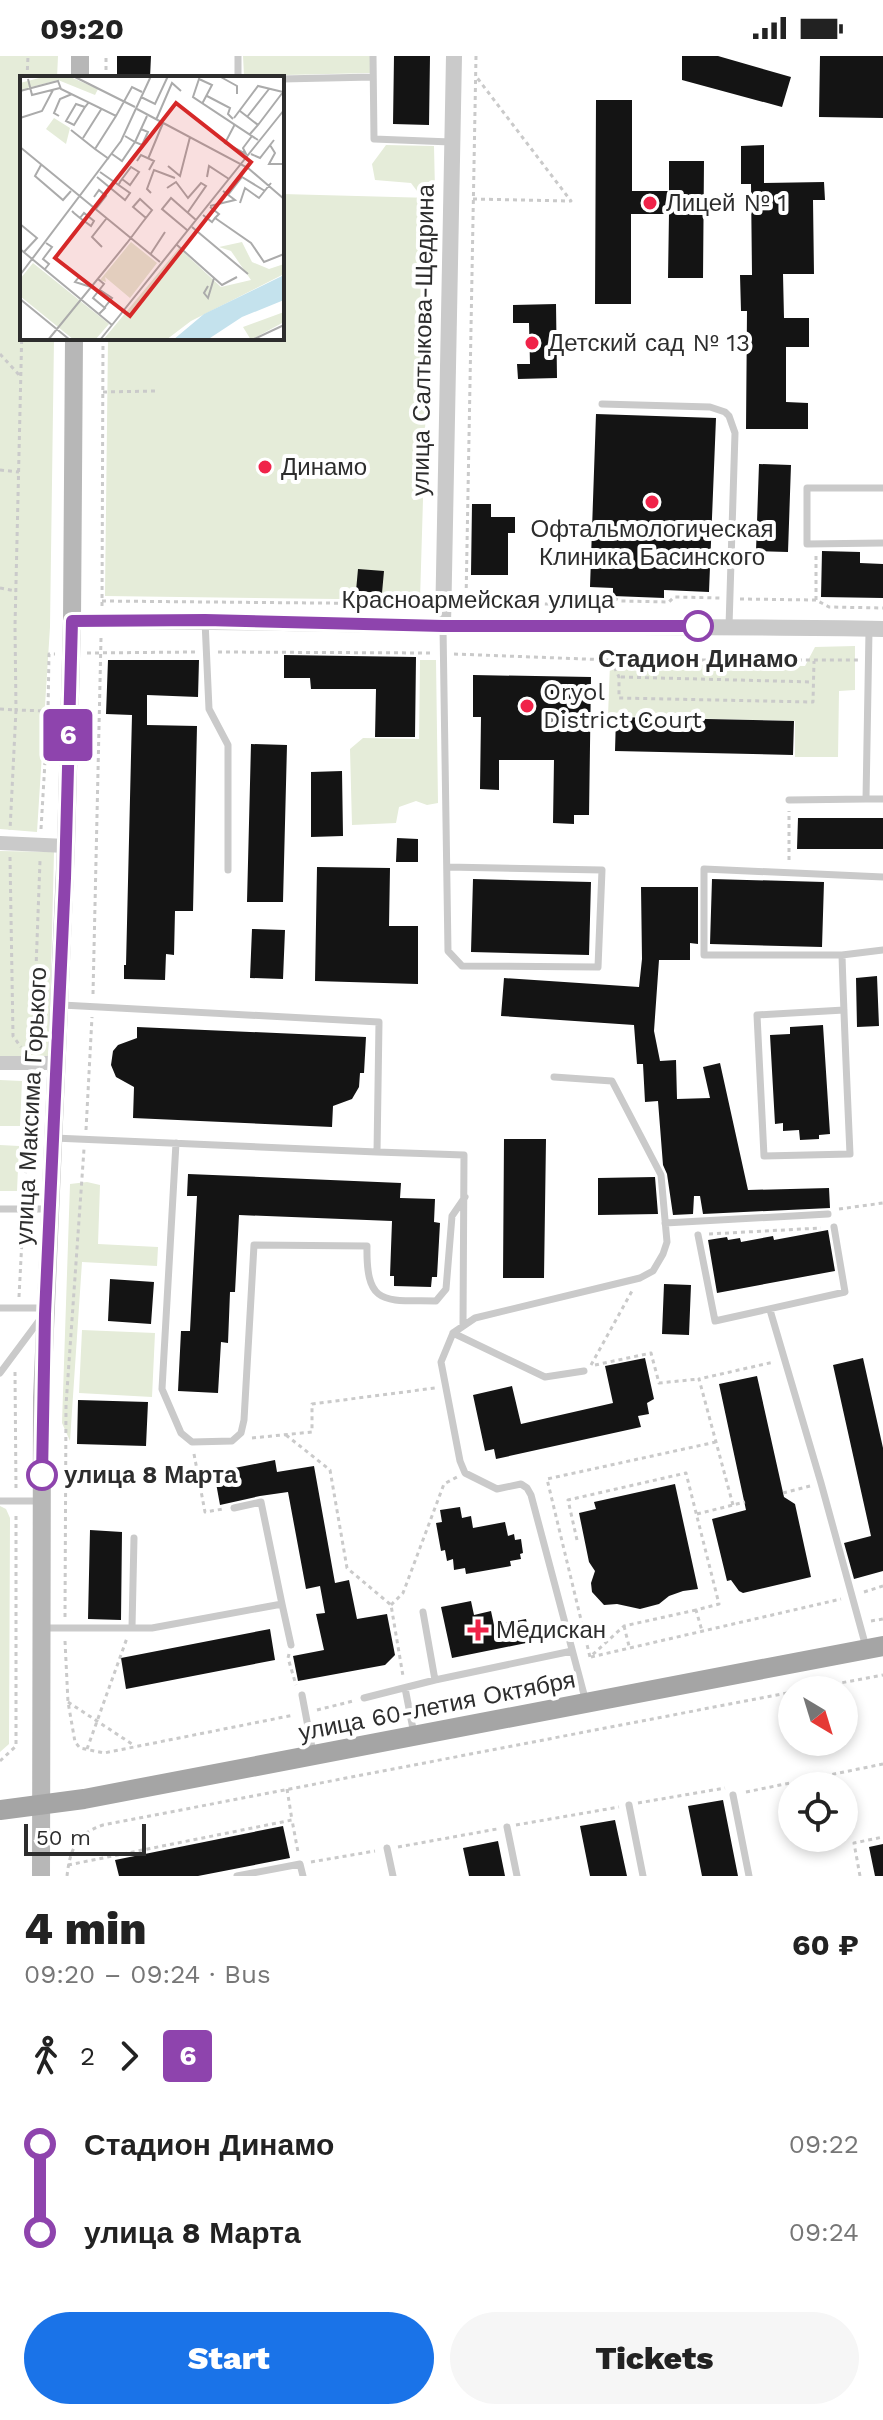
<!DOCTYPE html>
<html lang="en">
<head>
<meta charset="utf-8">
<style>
	:root { --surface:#fff; --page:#f6f6f6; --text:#222; --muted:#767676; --accent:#1a73e8 }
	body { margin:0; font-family:"Work Sans",sans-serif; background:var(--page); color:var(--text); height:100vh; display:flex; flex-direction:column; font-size:30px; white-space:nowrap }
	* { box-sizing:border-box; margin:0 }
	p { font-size:26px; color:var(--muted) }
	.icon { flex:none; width:44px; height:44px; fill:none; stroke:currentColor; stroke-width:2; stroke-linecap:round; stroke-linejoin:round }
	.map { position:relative; height:1820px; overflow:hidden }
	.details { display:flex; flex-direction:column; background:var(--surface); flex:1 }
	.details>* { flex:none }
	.badge { padding:0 16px; border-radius:6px; font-size:28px; line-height:52px }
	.needle { width:52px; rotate:142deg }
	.tools { position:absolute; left:778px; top:1620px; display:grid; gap:16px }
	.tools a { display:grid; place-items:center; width:80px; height:80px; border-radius:50%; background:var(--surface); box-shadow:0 4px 12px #0003; font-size:40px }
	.scale { position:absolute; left:24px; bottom:20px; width:122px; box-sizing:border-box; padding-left:8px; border:4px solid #2d2d2d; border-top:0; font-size:22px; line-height:28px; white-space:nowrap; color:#2d2d2d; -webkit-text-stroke:6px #fff; paint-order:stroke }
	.map>.badge { position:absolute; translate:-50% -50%; box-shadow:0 0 0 4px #fff }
	.legs { display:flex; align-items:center; gap:12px; height:88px; padding:0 24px; font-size:26px }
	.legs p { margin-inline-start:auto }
	.headline { display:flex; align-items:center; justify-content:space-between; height:136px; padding:0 24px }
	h1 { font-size:44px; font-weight:800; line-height:60px }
	.cta { display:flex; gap:16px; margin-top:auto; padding:16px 24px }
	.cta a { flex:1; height:92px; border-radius:48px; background:var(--accent); color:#fff; font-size:32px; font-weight:800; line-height:92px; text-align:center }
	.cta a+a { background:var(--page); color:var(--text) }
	ul { padding:0 24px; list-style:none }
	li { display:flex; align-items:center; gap:28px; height:88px; font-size:30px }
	li i { display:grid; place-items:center; width:12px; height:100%; margin:0 10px; background:currentColor }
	li i::after { content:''; width:20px; height:20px; margin:-10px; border:6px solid; border-radius:50%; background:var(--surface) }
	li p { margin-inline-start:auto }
	li:first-child i { background:linear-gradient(#0000 50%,currentColor 0) }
	li:last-child i { background:linear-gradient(currentColor 50%,#0000 0) }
	.status { display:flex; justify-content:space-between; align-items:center; height:56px; padding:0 40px; background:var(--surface); direction:ltr }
	.status svg { height:22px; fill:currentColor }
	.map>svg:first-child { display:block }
	.green { fill:#e5ecd9 }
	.building { fill:#141414 }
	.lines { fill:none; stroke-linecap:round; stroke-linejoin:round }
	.path { stroke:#cacaca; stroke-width:3; stroke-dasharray:4 4; stroke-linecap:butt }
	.service { stroke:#cacaca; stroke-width:7 }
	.minor { stroke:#cacaca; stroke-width:14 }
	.tertiary { stroke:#cacaca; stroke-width:16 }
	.secondary { stroke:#b7b7b7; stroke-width:18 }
	.primary { stroke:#a5a5a5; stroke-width:20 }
	.line-1-casing { stroke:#fff; stroke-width:18 }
	.line-1 { stroke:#8e44ad; stroke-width:12 }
	.poi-dot { fill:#f02349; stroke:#fff; stroke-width:3 }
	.stop-1-dot { fill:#fff; stroke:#8e44ad; stroke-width:4 }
	.labels { text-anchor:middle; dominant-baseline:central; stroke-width:8; stroke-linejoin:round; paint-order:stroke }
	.poi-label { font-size:24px; fill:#2d2d2d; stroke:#fff; text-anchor:start }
	.street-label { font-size:24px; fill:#2d2d2d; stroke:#fff }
	.stop-label { font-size:24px; font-weight:bold; fill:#2d2d2d; stroke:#fff }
	.inset-road { fill:none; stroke:#ababab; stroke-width:2 }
	.view { fill:#d62828; fill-opacity:0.15; stroke:#d62828; stroke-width:4 }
	.inset-edge { fill:none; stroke:#2d2d2d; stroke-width:4 }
</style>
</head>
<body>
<div class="status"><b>09:20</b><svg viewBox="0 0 49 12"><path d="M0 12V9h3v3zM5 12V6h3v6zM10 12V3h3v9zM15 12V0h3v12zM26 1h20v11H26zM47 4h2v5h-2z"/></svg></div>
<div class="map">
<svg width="883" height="1820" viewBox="0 0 883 1820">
	<rect width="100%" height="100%" fill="#fff"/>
	<path class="green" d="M0 0H58L57 22H22V282H54L50 571 37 776 0 773Z
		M243 0H370V17L244 20Z
		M386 89 434 90 435 135H417L411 127 375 124 372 108Z
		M282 138 432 142 420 544 105 540 108 282H282Z
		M855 590V634L839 635 838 701H795V665L608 660 610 608 805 610 815 591Z
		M420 604H436L438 747 427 749 416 745 399 751 396 767 352 769 350 693 363 682 419 683Z
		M0 795 54 796 49 1000H0Z
		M0 1024 22 1025 20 1070H0Z
		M0 1089 19 1090 17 1135H0Z
		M87 1126 100 1129 98 1188 158 1191 157 1210 82 1206 70 1385 62 1367 70 1128Z
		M82 1274 155 1277 152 1341 79 1337Z
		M0 1450 6 1453 10 1462 9 1688 0 1696Z"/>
	<path class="building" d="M117 0H151L150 22H117Z
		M394 0H430L429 69 393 68Z
		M682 0H718L791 21 782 51 682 24Z
		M820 0H883V62L819 61Z
		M596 44H632V135H669V105H704L703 222H668L669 158H631V248H595Z
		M764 89V127L824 126 825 144H813L814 218H783L784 262H809V291H786V346L808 347V373H746L747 255H741L740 219H752L751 128H741V90Z
		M556 248 557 322 518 323 517 308H530L529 267H513V249Z
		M596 358 716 362 709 536 664 534V542L613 540V532L590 531Z
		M759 408 791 409 788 496 756 495Z
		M472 448H491V461H515V477H508V519H471Z
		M822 495 860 496V507L883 508V542L821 541Z
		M358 513 384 515 382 537 356 535Z
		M284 599 416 601 415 681H375L376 633H311L310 622H284Z
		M108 604H199L198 641 147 639V669L197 670 193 855H175L174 899 166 898 165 924 124 923V909H126L132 659 106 658Z
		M473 619 591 621 589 759H574V768L553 767 554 704H499V734L480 733 481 661H473Z
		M616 661 794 665 793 699 615 695Z
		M251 688 287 689 283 846H247Z
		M342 715 343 780 311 781V716Z
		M798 762H883V793H797Z
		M397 782 418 783V806H396Z
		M317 811 390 812 389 870H418V928L315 925Z
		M473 823 591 826 589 899 471 896Z
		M712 823 824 826 822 891 710 888Z
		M641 831H698V888L690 887V904H659L654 975 660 1005 676 1004 677 1043 710 1042 703 1011 720 1007 748 1134 829 1132 830 1152 703 1158 700 1140H694L693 1158 673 1159 667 1118 663 1109 658 1045 645 1046 643 1008H637L634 969 501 960 504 922 639 931 642 903Z
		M252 873 285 874 283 923 250 922Z
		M877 920 879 970 857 971 856 922Z
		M823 969 830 1078 819 1079V1083L800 1084 799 1074 783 1075V1067L775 1068 770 979 790 978V971Z
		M137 971 366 981 364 1017H360L359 1031 352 1043 333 1050 332 1071 133 1062 134 1031 116 1021 111 1009 113 995 118 989 137 982Z
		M504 1083H546L544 1222H503Z
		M188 1118 401 1127 400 1142 435 1143 434 1166 440 1167 437 1221H432L431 1231 394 1230V1220H390L392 1165 239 1159 235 1236H230L228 1287 221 1286 218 1337 178 1335 181 1275H190L197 1140H187Z
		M655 1121 658 1158 598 1159V1122Z
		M828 1174 835 1215 717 1237 708 1184 727 1181 728 1184 740 1182 741 1186 773 1180 774 1184Z
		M110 1223 154 1226 151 1268 108 1265Z
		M664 1228 691 1229 689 1279 662 1278Z
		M645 1302 654 1343 647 1347 649 1358 638 1360 641 1371 496 1403 494 1393 485 1395 473 1339 512 1330 521 1368 613 1347 605 1310Z
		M863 1302 883 1392V1515L854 1523 844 1487 871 1480 833 1309Z
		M757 1320 784 1441 795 1448 811 1521 743 1537 739 1535 731 1524 727 1525 712 1463 746 1454 719 1328Z
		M78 1344 148 1346 146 1390 77 1388Z
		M275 1404 277 1416 314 1410 335 1527 349 1524 357 1563 387 1558 395 1599 385 1609 298 1625 293 1600 324 1594 316 1558 325 1557 320 1530 306 1533 288 1436 260 1440 220 1449 214 1416Z
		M675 1428 698 1533 683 1535 669 1540 659 1548 640 1553 617 1548 604 1549 592 1536 591 1527 595 1515 589 1506 579 1457 596 1453 594 1446Z
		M460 1451 462 1462 471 1460 473 1472 505 1466 508 1480 514 1478 515 1484 521 1483 523 1497 520 1498 521 1503 510 1505 511 1510 466 1518 465 1512 454 1514 453 1503 447 1505 445 1494 441 1495 436 1467 442 1466 440 1454Z
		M90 1474 122 1476 121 1564 88 1563Z
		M471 1545 474 1559 491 1555 494 1569 526 1563 531 1586 452 1602 441 1551Z
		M270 1573 275 1604 126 1633 121 1602Z
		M723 1744 738 1820H702L688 1750Z
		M615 1764 627 1820H590L580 1770Z
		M283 1770 290 1802 198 1820H119L115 1804Z
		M498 1785 505 1820H469L463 1792Z
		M883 1788V1820H875L869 1791Z"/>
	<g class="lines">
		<path class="path" d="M476 0 466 545 574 549 595 539 609 540 620 545 669 546 674 541 721 542
			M27 22 28 0
			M106 22V0
			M473 143 571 145 475 19
			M22 268 15 570 16 654 48 655 49 598H55
			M0 298 21 321
			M103 336 156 335
			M0 414 19 416
			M0 532 16 535
			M740 543 816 544 829 551 883 552
			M816 544V499
			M102 545 424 548
			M102 550 103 282
			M218 596 431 597
			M87 597 195 596
			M454 598 611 604H859
			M611 604 619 621V642L813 646 814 605
			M621 621 813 626
			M0 653 16 654 10 774
			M41 773 48 655
			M10 801 13 980 21 991
			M789 804V755
			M93 938 101 582
			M33 993 40 805
			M86 1074 92 961
			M24 1141 32 1021
			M839 1153 883 1147
			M709 1178 821 1172
			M19 1241 23 1164
			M591 1309 632 1235
			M595 1309 651 1297 659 1327 699 1323
			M15 1316 16 1433
			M286 1379 330 1414 347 1512 391 1549 403 1620
			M252 1382 312 1376V1348L435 1332
			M194 1398 205 1456 223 1453
			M783 1437 810 1430
			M733 1449 699 1323 774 1306
			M697 1458 745 1446
			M577 1484 568 1444 686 1417 719 1548 696 1554 702 1575
			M864 1536 883 1530
			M391 1549 403 1537 444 1428 457 1421
			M696 1554 624 1570 590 1601 547 1423 716 1386
			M65 1561 66 1349 84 1093
			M871 1565 883 1563
			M624 1570 629 1590
			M65 1585 68 1646 75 1686 80 1692 104 1697 294 1659
			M289 1598 288 1602 296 1629
			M591 1601 841 1543
			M803 1634 883 1619
			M68 1646 135 1690
			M317 1654 353 1645
			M87 1693 127 1582
			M0 1705 16 1690V1456
			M287 1733 292 1764
			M746 1736 883 1708
			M638 1747 725 1732
			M516 1769 619 1751
			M398 1791 497 1773
			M311 1806 375 1795
			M68 1809 292 1764 298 1796
			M67 1820C70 1794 76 1778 103 1769L792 1636
			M860 1820 854 1787 883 1781"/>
		<path class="service" d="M373 0 374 83 451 86
			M238 22V0
			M282 23 373 21
			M602 348 710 351 725 356 729 360 735 377 729 570
			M883 432H807V488L883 487
			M205 565 209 653 228 689V814
			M443 571 448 895 462 910 598 911 602 814 447 811
			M869 575 866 743H883
			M789 744 866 743
			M883 821 704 813V899H842L883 894
			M842 899C844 965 847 1031 850 1098L764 1100 757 959 844 954
			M54 1082 377 1096 379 966 62 949
			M176 1087 162 1333 181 1377 192 1386 232 1385 241 1377 244 1364 254 1189 367 1190C366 1251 384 1244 436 1245L446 1233 452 1160 465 1141
			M377 1096 464 1099 463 1269
			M0 1153H48
			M665 1167 828 1158
			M698 1179 715 1265 845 1236 834 1171
			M0 1252H43
			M770 1254 821 1427 866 1591
			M453 1277 475 1262 640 1222 653 1215 663 1198 667 1186 661 1119 612 1025 554 1021
			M584 1315 545 1321 453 1277 441 1306 460 1405 465 1417 497 1433 521 1428 527 1432 531 1439 586 1646
			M0 1317 41 1262
			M0 1445H42
			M282 1548 291 1589
			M423 1556 435 1624
			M132 1571 134 1482
			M44 1572H152L282 1548 261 1446 234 1452
			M405 1632 414 1678
			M302 1639 313 1697
			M364 1642 435 1624 572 1595
			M733 1739 749 1820
			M629 1749 643 1820
			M507 1771 517 1820
			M387 1792 393 1820
			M237 1820 300 1808 303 1820"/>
		<path class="minor" d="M0 787 66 790
			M0 1007H57"/>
		<path class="tertiary" d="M72 565C195 564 318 568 441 570 588 572 736 570 883 573
			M443 570 454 0"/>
		<path class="secondary" d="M80 22V0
			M41 1820 42 1342 66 790 72 565 74 282"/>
		<path class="primary" d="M0 1754 84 1743 883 1590"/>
	</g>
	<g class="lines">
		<g class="line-1-casing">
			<path id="line-1" d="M42 1419 45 1258 65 822 72 565 205 564 443 570H698"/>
		</g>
		<use href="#line-1" class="line-1"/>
	</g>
	<g class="poi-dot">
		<circle cx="650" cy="147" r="8"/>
		<circle cx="532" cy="287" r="8"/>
		<circle cx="265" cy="411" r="8"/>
		<circle cx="652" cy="446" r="8"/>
		<circle cx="527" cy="650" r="8"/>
		<path d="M474 1562h8v8h8v8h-8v8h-8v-8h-8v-8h8z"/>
	</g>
	<g class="stop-1-dot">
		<circle cx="698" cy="570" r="14"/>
		<circle cx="42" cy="1419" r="14"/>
	</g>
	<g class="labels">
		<g class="poi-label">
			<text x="666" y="147">Лицей № 1</text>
			<text x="548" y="287">Детский сад № 13</text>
			<text x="281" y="411">Динамо</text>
			<text x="652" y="473" text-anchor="middle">Офтальмологическая<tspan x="652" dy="28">Клиника Басинского</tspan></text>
			<text x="543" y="636">Oryol<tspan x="543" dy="28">District Court</tspan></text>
			<text x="496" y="1574">Медискан</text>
		</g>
		<g class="street-label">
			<text transform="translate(423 284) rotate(-89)">улица Салтыкова-Щедрина</text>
			<text x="478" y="544">Красноармейская улица</text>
			<text transform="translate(31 1050) rotate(-87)">улица Максима Горького</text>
			<text transform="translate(437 1650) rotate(-11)">улица 60-летия Октября</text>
		</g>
		<g class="stop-label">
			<text x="698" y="603">Стадион Динамо</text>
			<text x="64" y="1419" text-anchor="start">улица 8 Марта</text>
		</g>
	</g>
	<g transform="translate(20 20)">
		<rect width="264" height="264" fill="#fff"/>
		<path d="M27 0H48L78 13 75 19 38 4 0 14V7ZM34 42 50 52 46 68 26 53ZM111 166 137 187 110 222 85 201 86 206 80 204ZM222 166 232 186 249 193 264 188V198L171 245 146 264H83L159 172 201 211 231 204 211 175 199 171ZM13 187 89 248 75 264H54L0 220V203ZM264 236V246L231 264 223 251Z" fill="#e5ecd9"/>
		<path d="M264 199V224L222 241 187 264H153L184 238Z" fill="#c4e2ed"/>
		<path class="inset-road" d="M53 0 115 31M180 0 173 21 238 64M199 0 217 10V18M8 3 12 19 40 12M179 3 192 9 182 28M0 15 38 5 41 13 96 40 112 11 122 16M187 20 210 32 208 38 213 43M121 21 135 28 148 0M65 31 54 49 46 45 56 28 65 31 69 26M117 33 228 92 264 123M220 35 238 49 230 58M39 40 34 37 40 23 52 18M227 41 249 13M0 42 22 35 33 14M214 42 238 10 263 16M136 44 152 7 161 15M215 48 205 67 226 78 223 72 232 60M238 49 263 16M51 54 75 73M105 60 115 66 127 40M63 62 82 32M250 69 255 77 249 88H264M0 71 140 186M92 78 102 85 115 66 122 69 128 56 121 53M231 78 240 82 254 64M89 83 75 73 96 40M128 83 143 47M117 85 121 79 134 85 129 94M21 89 15 100 43 124 51 115M148 90 160 100 170 61M77 101 105 124 110 117 80 96M187 101 189 90 209 103M99 108 100 106 102 103 111 91 119 96 110 109 102 103M147 112 156 106 168 122 181 107 186 110 168 136M131 117 127 113 134 94 155 102M208 119 222 101 245 115M74 121 79 114 86 120 75 134M220 127 225 112 239 122 251 107M190 130 215 124 203 115M52 135 54 137 60 142 71 150 74 145 64 137 60 142M183 139 192 146 195 142 199 138 190 131M195 142 231 167 244 186 264 178M0 148 17 162 4 176M172 151 228 198M167 154 142 133 151 122 176 144M157 169 202 209 217 201M82 171 72 161 86 143M0 173 92 249M130 179 145 156M25 193 29 188 23 183 32 171 26 167M0 199 101 65 131 0M78 203 84 208 73 222 85 232 79 238M65 205 59 201 55 206 71 211M188 210 184 217 188 222 194 202M80 214 92 222 85 231M0 223 50 264M28 264 107 167 122 147 132 134 120 123 113 131 126 142M80 264 264 34M232 264 264 249"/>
		<path class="view" d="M156 27 231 86 110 240 35 182Z"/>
		<rect width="264" height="264" class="inset-edge"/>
	</g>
</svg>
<div class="tools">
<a><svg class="needle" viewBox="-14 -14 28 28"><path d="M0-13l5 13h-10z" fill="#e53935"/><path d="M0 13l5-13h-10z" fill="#767676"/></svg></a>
<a><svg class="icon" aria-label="locate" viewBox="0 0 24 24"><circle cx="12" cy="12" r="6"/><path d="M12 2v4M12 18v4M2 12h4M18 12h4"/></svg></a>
</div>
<div class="scale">50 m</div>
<b class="badge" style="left:68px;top:679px;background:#8e44ad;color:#fff">6</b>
</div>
<section class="details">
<div class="headline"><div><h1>4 min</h1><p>09:20 – 09:24 · Bus</p></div><b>60 ₽</b></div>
<div class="legs"><svg class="icon" aria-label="walk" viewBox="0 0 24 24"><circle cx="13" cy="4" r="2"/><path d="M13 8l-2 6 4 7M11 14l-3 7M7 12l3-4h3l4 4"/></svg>2<svg class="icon" aria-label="forward" viewBox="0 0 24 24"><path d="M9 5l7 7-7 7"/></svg><b class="badge" style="background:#8e44ad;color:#fff">6</b></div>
<ul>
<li><i style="color:#8e44ad"></i><b>Стадион Динамо</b><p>09:22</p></li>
<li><i style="color:#8e44ad"></i><b>улица 8 Марта</b><p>09:24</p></li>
</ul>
<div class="cta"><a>Start</a><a>Tickets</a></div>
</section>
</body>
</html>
